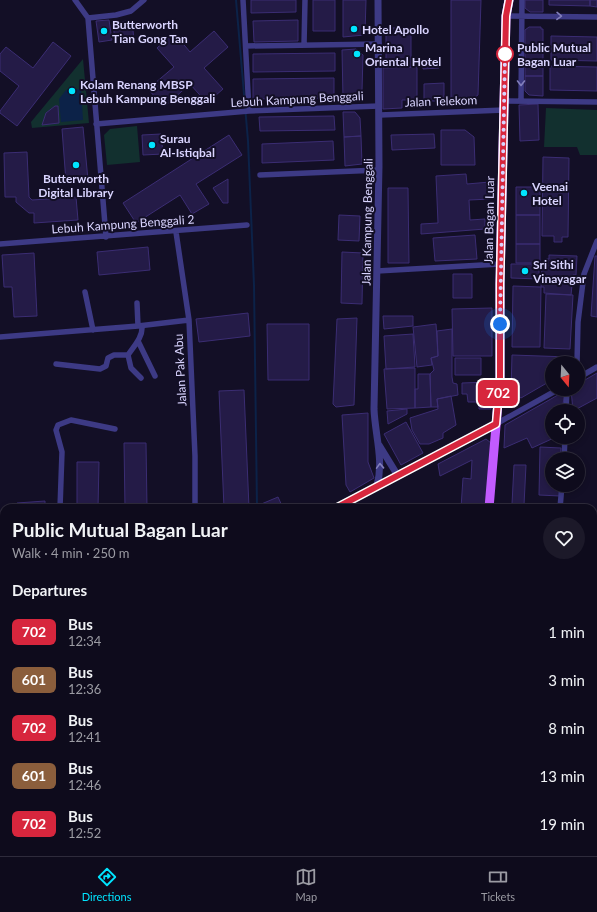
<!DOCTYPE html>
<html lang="en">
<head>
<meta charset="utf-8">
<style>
	:root { --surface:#0e0b1c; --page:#1c1929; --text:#f1f3f6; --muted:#9b9ba3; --line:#2e2b3b; --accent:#00e5ff }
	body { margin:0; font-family:Lato,sans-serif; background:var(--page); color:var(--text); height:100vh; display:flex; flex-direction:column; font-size:15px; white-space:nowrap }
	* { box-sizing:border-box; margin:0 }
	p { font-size:13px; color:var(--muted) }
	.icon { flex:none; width:22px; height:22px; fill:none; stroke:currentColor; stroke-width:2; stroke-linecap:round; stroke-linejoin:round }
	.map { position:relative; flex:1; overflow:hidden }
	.sheet { position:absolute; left:0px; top:504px; width:597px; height:352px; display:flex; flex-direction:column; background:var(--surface); border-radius:12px 12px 0 0; box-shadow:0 2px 6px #0003,0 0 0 1px var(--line) }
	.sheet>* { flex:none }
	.badge { padding:0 8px; border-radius:6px; font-size:14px; line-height:26px }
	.needle { width:26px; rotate:162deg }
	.tools { position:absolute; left:545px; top:356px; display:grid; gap:8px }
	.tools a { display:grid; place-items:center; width:40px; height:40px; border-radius:50%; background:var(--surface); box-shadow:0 2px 6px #0003,0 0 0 1px var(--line); font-size:20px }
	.you { position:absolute; width:20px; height:20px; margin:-10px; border:3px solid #fff; border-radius:50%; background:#1a73e8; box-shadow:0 0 0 6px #1a73e833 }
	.map>.badge { position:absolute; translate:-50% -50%; box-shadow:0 0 0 2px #fff }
	h2 { padding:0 12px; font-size:15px; line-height:36px }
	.round { display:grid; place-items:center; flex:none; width:42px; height:42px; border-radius:21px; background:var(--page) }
	.head { display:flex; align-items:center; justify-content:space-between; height:68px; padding:0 12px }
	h1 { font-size:19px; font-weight:700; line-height:30px }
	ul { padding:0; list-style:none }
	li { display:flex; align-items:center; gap:12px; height:48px; padding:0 12px }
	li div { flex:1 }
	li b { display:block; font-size:15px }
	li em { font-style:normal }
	li .badge { min-width:44px; font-weight:700; text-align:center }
	.menu { display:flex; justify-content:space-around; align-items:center; height:56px; border-top:1px solid var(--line); background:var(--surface); font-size:11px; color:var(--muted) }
	.menu a { display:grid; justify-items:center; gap:2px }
	.menu .on { color:var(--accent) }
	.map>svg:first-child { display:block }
	.green { fill:#12302f }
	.water { fill:#0c2248 }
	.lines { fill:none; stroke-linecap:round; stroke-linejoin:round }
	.stream { stroke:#0c2248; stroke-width:2 }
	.building { fill:#241b47; stroke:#3b2d73 }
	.minor { stroke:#3d3a85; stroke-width:5.5 }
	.tertiary { stroke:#3d3a85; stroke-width:7 }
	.primary { stroke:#c25bff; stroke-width:9 }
	.oneway { stroke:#837fbc }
	.line-casing { stroke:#fff; stroke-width:9 }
	.line { stroke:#d7263d; stroke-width:6 }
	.walk { stroke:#d9d4ff; stroke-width:4; stroke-dasharray:0 7.2 }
	.poi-dot { fill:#00e5ff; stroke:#130f26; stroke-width:1.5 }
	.stop-dot { fill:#fff; stroke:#d7263d; stroke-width:2 }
	.labels { text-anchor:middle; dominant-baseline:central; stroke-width:4; stroke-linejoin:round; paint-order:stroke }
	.poi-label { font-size:12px; font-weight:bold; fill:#d9d4ff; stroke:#130f26; text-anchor:start }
	.stop-label { font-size:12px; font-weight:bold; fill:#d9d4ff; stroke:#130f26; text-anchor:start }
	.street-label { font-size:12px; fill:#d9d4ff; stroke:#130f26 }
</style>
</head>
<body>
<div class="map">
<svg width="597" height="856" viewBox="0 0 597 856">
	<rect width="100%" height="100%" fill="#130f26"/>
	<path class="green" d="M83 59 89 123 32 128 31 122Z
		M546 108 597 110V155H580L577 147H544Z
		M137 126 140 162 107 165 104 135 110 129Z
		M597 685V744L593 743V687Z"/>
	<path class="water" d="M81 89 83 120 61 122 59 99 66 90Z"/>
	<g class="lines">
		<path class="stream" d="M236 0 248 141 254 285 257 508
			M259 856V852"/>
	</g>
	<path class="building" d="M251 0H296V12L251 13Z
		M313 0H335V31H313Z
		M343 0H366L365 33 364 35 343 37Z
		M451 0H481L478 95 472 99H451Z
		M525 0H543V12H530L525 8Z
		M549 0H590V6L549 5Z
		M590 0H597V7L590 6Z
		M109 20 112 40 99 42 96 21Z
		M298 20V41L254 42 253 21Z
		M132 21 134 40 115 42 113 22Z
		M529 27H541V29H543V76H525V30Z
		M386 28H411V67H386Z
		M214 31 228 47 204 68 223 89 207 103 190 84 164 107 148 89 174 67 157 48 174 33 190 52Z
		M551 36 597 37V61L551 60Z
		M53 42 71 56 17 126 0 113V111L19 86 0 71V54L6 47 33 68Z
		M356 49 363 55 362 91 356 99 343 98 342 50Z
		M335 53V71L253 72V54Z
		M439 61V68L423 69V62Z
		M550 66 597 67V91L550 90Z
		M417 67V100H402V108L383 109V68Z
		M525 76H543V96L529 95 525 91Z
		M334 78V98L253 99V79Z
		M444 83V101H424V84Z
		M538 104 539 140 520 141 519 105Z
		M55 106H58L59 123 42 125 46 113Z
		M343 112H355L360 118 361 136 344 137Z
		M334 116 335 130 260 131 259 117Z
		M83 127 88 180 66 182 62 129Z
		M441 130H465L474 137 475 165H441Z
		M161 134 163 154 143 155 142 135Z
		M434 134 435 148 392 150 391 135Z
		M229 135 242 155 196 184 209 204 192 214 180 195 136 223 123 203Z
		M361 136 362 164 345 166 344 137Z
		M333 141 334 160 262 163V144Z
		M27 152 29 197 32 200 76 197 78 220 34 223V213H29L16 202V197H5L4 153Z
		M543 157 569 158 568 237H562V242H554V236H542Z
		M466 174 467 184 490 182 491 199 469 200 470 220 485 219V229L421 234V224L438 223 436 176Z
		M228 179V203H223L213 188Z
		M516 187H540V215H516Z
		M388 188H408L409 263H388Z
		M339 215 360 216 359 241 338 240Z
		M516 215H540V244H516Z
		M475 235 477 259 435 261 433 238Z
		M516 244H540V263H516Z
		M148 247 150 270 99 275 97 252Z
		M342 252 363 253 362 304 341 303Z
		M34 253 37 316 14 317 12 287H4L2 255Z
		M549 255 577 256 576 275H573L571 295 544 293V287H541L542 266 545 267 546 259H549Z
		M595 256H597V317L591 316Z
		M511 264H539V279L511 278Z
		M453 274H472V298H453Z
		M513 286 541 287 540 347H512Z
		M546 294 573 295 570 349 544 348Z
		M492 308V356H453L452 309Z
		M248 313 250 336 199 342 196 319Z
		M383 316H413V326L384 329Z
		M357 318 354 405 336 407 333 404 337 319Z
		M267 324H309V380H268Z
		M436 324 438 356 431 358 432 365 417 367 413 327Z
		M452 329V377L453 383 457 384 458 395 437 399 438 407H431L430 374 434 370 431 358 438 356 437 331Z
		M413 334 415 367 386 369 384 336Z
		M512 355 569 357 568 363H552V380L521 398 511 392Z
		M455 358H481V375H455Z
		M415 368V408L387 409 384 369Z
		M597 373V398L573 411 571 389H578V384Z
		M418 374H430L431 407 415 408V389H418Z
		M490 382 491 409H479V402H468L467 394H462V383Z
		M244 390 249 508H224L219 391Z
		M565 391 562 411H552V437H556L532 448 527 438 504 448 505 425Z
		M451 396 456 425 443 433V438L429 444H420L412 430 410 418 438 409 437 399Z
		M407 409V414L388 424 387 411Z
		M368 413V462L374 478 350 492 346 485 342 415Z
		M406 422 423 453 401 465 384 434Z
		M486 439 491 443 487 508H461L463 478 471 479 472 460 440 476 438 464Z
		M124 443H146L147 508H125Z
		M540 447 561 448 560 459H552V485H560V496L539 495Z
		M77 462H99L98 508H77Z
		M514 465H526L524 505 512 504Z
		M278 497 283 508H260L259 505Z
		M45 501V508H17V503Z
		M4 634V656L1 657 0 636Z
		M593 637H597V652H593Z
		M0 769H4V821H0Z
		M593 789H597V800H593Z
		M594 822H597V851L593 850Z
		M479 852 523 856H479Z"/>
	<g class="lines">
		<path class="minor" d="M75 0 88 18
			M243 0 249 111
			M506 16 597 17
			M88 18 106 237
			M88 18 116 15 131 11 144 0
			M304 45 305 0
			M246 46 379 44
			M504 101 597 102
			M521 101 522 0
			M380 115 504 110
			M96 124 249 111 379 106
			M260 175 379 170
			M176 232 189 320 195 456V508
			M0 244 247 225
			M377 271 500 264
			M85 292 93 330
			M137 303 138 326
			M0 337 138 326 189 320
			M138 341 155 376
			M128 355 131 368 141 378
			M577 363 578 322 584 274 597 241
			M56 364 100 369 106 366 108 358 114 355H128C134 346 143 337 142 326
			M578 378 597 367
			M566 411 567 389
			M496 424 559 389
			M564 459 565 437
			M60 508 62 452 56 430 58 425 71 420 115 429
			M560 508 562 485
			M593 753 597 754
			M558 852 597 855
			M28 856 38 852
			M252 856V852"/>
		<path class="tertiary" d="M379 445 398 476
			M377 486C384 460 375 435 374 409L379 166 378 0
			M336 508 496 424
			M0 680 4 678
			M16 852V856"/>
		<path class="primary" d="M489 508 500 379V284L506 16 509 0
			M451 856 452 852"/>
	</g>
	<defs><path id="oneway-chevron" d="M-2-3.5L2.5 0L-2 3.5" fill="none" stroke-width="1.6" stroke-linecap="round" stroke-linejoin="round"/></defs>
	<g class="oneway">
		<use href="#oneway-chevron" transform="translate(559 16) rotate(1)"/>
		<use href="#oneway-chevron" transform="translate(521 83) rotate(90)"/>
		<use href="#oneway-chevron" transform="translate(380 466) rotate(-92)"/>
	</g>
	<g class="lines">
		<g class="line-casing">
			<path id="line" d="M336 508 496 424 500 379V284L506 16 509 0"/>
		</g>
		<use href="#line" class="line"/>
		<path class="walk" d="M500 324 505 54"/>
	</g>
	<g class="poi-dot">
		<circle cx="354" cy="29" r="4"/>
		<circle cx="104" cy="31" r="4"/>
		<circle cx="357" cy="54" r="4"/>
		<circle cx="72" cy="91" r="4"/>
		<circle cx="152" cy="145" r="4"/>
		<circle cx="76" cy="165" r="4"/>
		<circle cx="524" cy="193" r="4"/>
		<circle cx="525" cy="271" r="4"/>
	</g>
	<circle class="stop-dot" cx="505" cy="54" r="8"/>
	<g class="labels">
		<g class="poi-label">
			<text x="112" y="24">Butterworth<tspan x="112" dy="14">Tian Gong Tan</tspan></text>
			<text x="362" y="29">Hotel Apollo</text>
			<text x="365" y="47">Marina<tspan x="365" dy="14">Oriental Hotel</tspan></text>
			<text x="80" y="84">Kolam Renang MBSP<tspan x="80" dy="14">Lebuh Kampung Benggali</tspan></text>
			<text x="160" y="138">Surau<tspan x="160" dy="14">Al-Istiqbal</tspan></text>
			<text x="76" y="178" text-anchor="middle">Butterworth<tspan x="76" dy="14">Digital Library</tspan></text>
			<text x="532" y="186">Veenai<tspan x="532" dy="14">Hotel</tspan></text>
			<text x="533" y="264">Sri Sithi<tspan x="533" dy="14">Vinayagar</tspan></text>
		</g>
		<g class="stop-label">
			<text x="517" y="47">Public Mutual<tspan x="517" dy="14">Bagan Luar</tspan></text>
		</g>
		<g class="street-label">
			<text transform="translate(297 99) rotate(-3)">Lebuh Kampung Benggali</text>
			<text transform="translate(441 101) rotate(-2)">Jalan Telekom</text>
			<text transform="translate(489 220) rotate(-89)">Jalan Bagan Luar</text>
			<text transform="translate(367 222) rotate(-89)">Jalan Kampung Benggali</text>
			<text transform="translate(123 224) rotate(-4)">Lebuh Kampung Benggali 2</text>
			<text transform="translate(180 370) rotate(-93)">Jalan Pak Abu</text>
		</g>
	</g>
</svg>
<div class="tools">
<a><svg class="needle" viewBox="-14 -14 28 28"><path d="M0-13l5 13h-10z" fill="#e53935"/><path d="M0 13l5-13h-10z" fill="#9b9ba3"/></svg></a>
<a><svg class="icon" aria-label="locate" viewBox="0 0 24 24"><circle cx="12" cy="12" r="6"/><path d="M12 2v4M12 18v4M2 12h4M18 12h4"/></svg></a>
<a><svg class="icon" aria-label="layers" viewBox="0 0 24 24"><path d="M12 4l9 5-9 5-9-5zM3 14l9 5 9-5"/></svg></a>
</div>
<div class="you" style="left:500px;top:324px"></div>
<b class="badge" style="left:498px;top:393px;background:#d7263d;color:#fff">702</b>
<section class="sheet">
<div class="head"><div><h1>Public Mutual Bagan Luar</h1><p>Walk · 4 min · 250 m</p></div><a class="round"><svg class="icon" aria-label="heart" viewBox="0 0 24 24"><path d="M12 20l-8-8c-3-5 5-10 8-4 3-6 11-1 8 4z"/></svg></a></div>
<h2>Departures</h2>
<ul>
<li><span class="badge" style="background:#d7263d;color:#fff">702</span><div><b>Bus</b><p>12:34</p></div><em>1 min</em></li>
<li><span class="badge" style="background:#8b5e3c;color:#fff">601</span><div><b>Bus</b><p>12:36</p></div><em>3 min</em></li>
<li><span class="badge" style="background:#d7263d;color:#fff">702</span><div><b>Bus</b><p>12:41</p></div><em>8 min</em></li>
<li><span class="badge" style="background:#8b5e3c;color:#fff">601</span><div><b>Bus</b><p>12:46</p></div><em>13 min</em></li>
<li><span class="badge" style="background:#d7263d;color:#fff">702</span><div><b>Bus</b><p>12:52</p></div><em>19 min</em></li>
</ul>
</section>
</div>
<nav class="menu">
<a class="on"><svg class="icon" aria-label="directions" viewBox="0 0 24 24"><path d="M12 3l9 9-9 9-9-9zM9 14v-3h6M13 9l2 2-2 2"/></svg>Directions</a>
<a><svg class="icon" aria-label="map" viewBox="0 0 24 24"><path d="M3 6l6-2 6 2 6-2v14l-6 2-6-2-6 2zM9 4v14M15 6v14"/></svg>Map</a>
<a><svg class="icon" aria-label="tickets" viewBox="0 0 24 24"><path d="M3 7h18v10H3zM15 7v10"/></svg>Tickets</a>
</nav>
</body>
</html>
